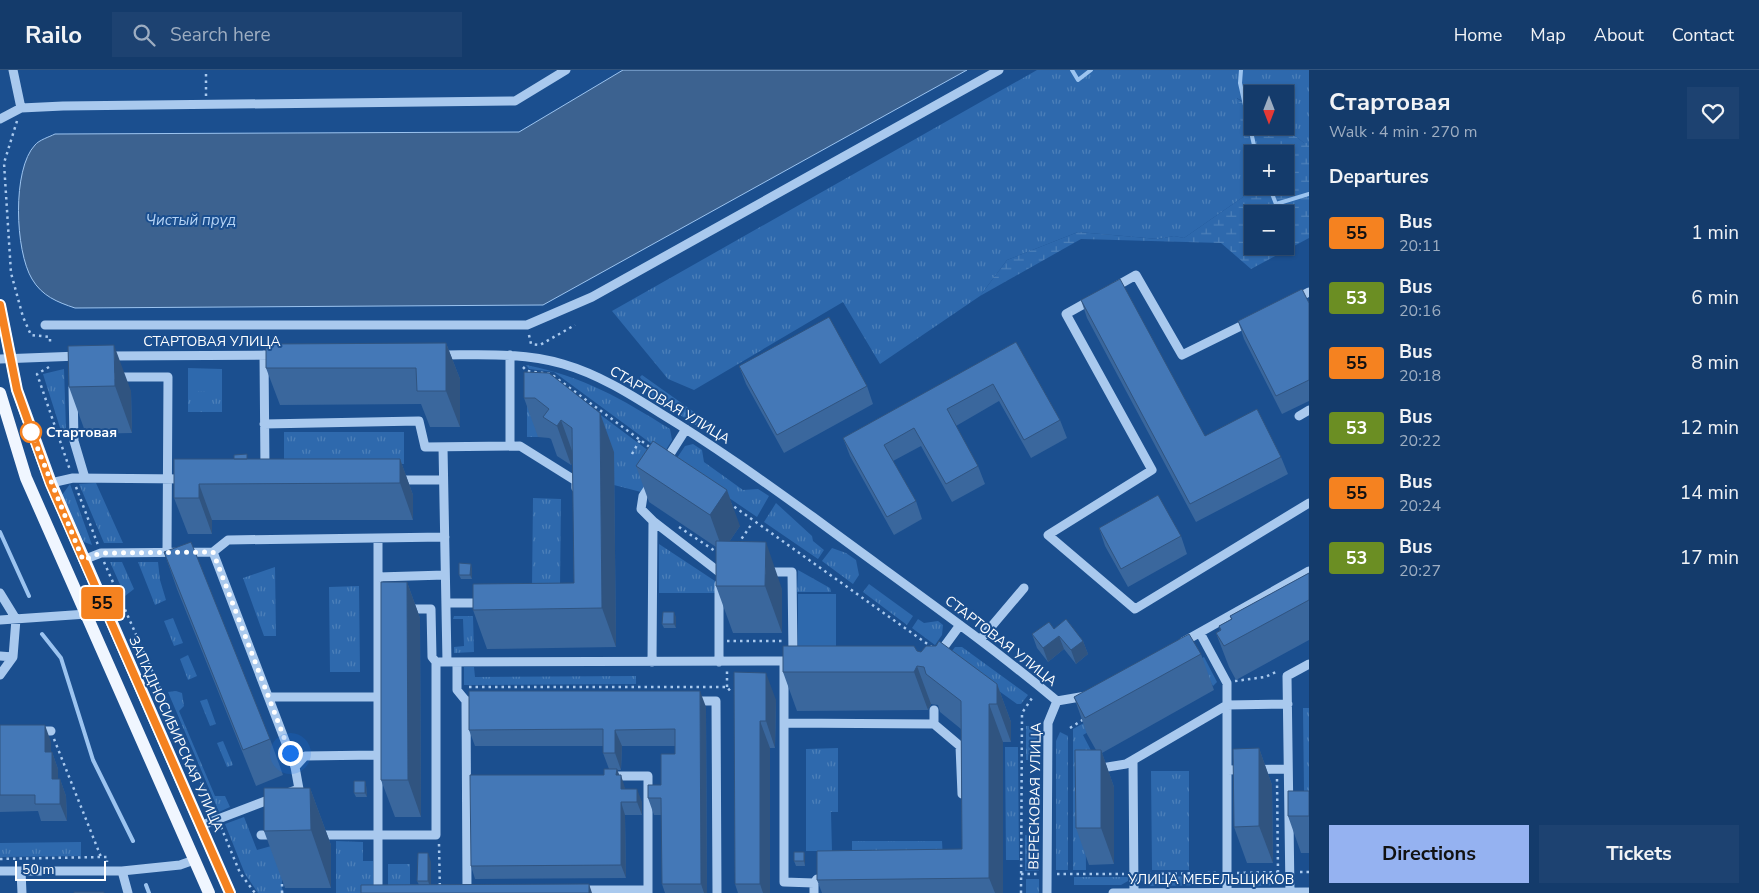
<!DOCTYPE html>
<html lang="en">
<head>
<meta charset="utf-8">
<style>
	:root { --surface:#143b6b; --page:#1d4271; --text:#f1f3f6; --muted:#9dadc1; --line:#33557e; --accent:#95b2f1 }
	body { margin:0; font-family:"Nunito Sans",sans-serif; background:var(--page); color:var(--text); height:100vh; display:flex; flex-direction:column; font-size:19px; white-space:nowrap }
	* { box-sizing:border-box; margin:0 }
	p { font-size:16px; color:var(--muted) }
	.icon { flex:none; width:28px; height:28px; fill:none; stroke:currentColor; stroke-width:2; stroke-linecap:round; stroke-linejoin:round }
	.map { position:relative; flex:1; overflow:hidden }
	.panel { display:flex; flex-direction:column; background:var(--surface); width:450px }
	.panel>* { flex:none }
	.badge { padding:0 10px; border-radius:4px; font-size:18px; line-height:32px }
	.needle { width:32px; rotate:180deg }
	.fabs { position:absolute; left:1244px; top:15px; display:grid; gap:10px }
	.fabs a { display:grid; place-items:center; width:50px; height:50px; border-radius:0px; background:var(--surface); box-shadow:0 1px 4px #0004,0 0 0 1px var(--line); font-size:25px }
	.scale { position:absolute; left:15px; bottom:12px; width:91px; box-sizing:border-box; padding-left:5px; border:2px solid #fff; border-top:0; font-size:14px; line-height:18px; white-space:nowrap; color:#fff; -webkit-text-stroke:4px #1b4f8f; paint-order:stroke }
	.you { position:absolute; width:25px; height:25px; margin:-12px; border:4px solid #fff; border-radius:50%; background:#1a73e8; box-shadow:0 0 0 8px #1a73e833 }
	.map>.badge { position:absolute; translate:-50% -50%; box-shadow:0 0 0 2px #fff }
	h2 { padding:0 20px; font-size:19px; line-height:45px }
	.round { display:grid; place-items:center; flex:none; width:52px; height:52px; border-radius:0px; background:var(--page) }
	.overview { display:flex; align-items:center; justify-content:space-between; height:85px; padding:0 20px }
	h1 { font-size:24px; font-weight:700; line-height:38px }
	.primary-button { display:flex; gap:10px; margin-top:auto; padding:10px 20px }
	.primary-button a { flex:1; height:58px; border-radius:0px; background:var(--accent); color:#111; font-size:20px; font-weight:700; line-height:58px; text-align:center }
	.primary-button a+a { background:var(--page); color:var(--text) }
	ul { padding:0; list-style:none }
	li { display:flex; align-items:center; gap:15px; height:65px; padding:0 20px }
	li div { flex:1 }
	li b { display:block; font-size:19px }
	li em { font-style:normal }
	li .badge { min-width:55px; font-weight:700; text-align:center }
	header { display:flex; align-items:center; gap:30px; box-sizing:border-box; height:70px; padding:0 25px; background:var(--surface); border-bottom:1px solid var(--line) }
	header strong { font-size:24px }
	nav { display:flex; gap:28px; margin-inline-start:auto; font-size:18px }
	.search { width:350px; height:45px; background:var(--page); display:flex; align-items:center; gap:12px; box-sizing:border-box; padding:0 18px; border-radius:0px; color:var(--muted); font-size:19px }
	main { display:flex; flex:1; min-height:0 }
	.map>svg:first-child { display:block }
	.grass { fill:url(#grass-tufts) }
	.wetland { fill:url(#wetland-marsh); fill-rule:evenodd }
	.pitch { fill:#2e69ad }
	.water { fill:#3c6290; stroke:#9cc4f0 }
	.lines { fill:none; stroke-linecap:round; stroke-linejoin:round }
	.stream { stroke:#9cc4f0; stroke-width:4 }
	.path { stroke:#a9c9ee; stroke-width:2.5; stroke-dasharray:2.5 4; stroke-linecap:butt }
	.minor { stroke:#a9c9ee; stroke-width:9 }
	.major { stroke:#f0f6ff; stroke-width:12 }
	.wall { fill:#3a679d }
	.shaded-wall { fill:#305480 }
	.building { fill:#4478b7; stroke:#305480 }
	.line-casing { stroke:#fff; stroke-width:11 }
	.line { stroke:#f58220; stroke-width:8 }
	.walk { stroke:#fff; stroke-width:5; stroke-dasharray:0 9 }
	.stop-dot { fill:#fff; stroke:#f58220; stroke-width:2.5 }
	.labels { text-anchor:middle; dominant-baseline:central; stroke-width:4; stroke-linejoin:round; paint-order:stroke }
	.street-label { font-size:14px; fill:#fff; stroke:#1b4f8f }
	.stop-label { font-size:14px; font-weight:bold; fill:#fff; stroke:#1b4f8f; text-anchor:start }
	.water-label { font-size:15px; font-style:italic; fill:#b5d3f5; stroke:#1b4f8f }
</style>
</head>
<body>
<header>
<strong>Railo</strong>
<div class="search"><svg class="icon" aria-label="search" viewBox="0 0 24 24"><circle cx="10" cy="10" r="6"/><path d="M15 15l6 6"/></svg>Search here</div>
<nav><a>Home</a><a>Map</a><a>About</a><a>Contact</a></nav>
</header>
<main>
<div class="map">
<svg width="1309" height="823" viewBox="0 0 1309 823">
	<defs>
		<pattern id="grass-tufts" width="24" height="20" patternUnits="userSpaceOnUse" patternTransform="scale(1.25)"><rect width="24" height="20" fill="#2e69ad"/><path d="M3 7l-1-3M5 7V3M7 7l1-3M15 17l-1-3M17 17v-4M19 17l1-3" fill="none" stroke="#4d80b9"/></pattern>
		<pattern id="wetland-marsh" width="20" height="14" patternUnits="userSpaceOnUse" patternTransform="scale(1.25)"><rect width="20" height="14" fill="#2e69ad"/><path d="M1 5h8M5 5V1M11 12h8M15 12V8" fill="none" stroke="#4d80b9"/></pattern>
	</defs>
	<rect width="100%" height="100%" fill="#1b4f8f"/>
	<path class="grass" d="M1037 0H1309V73H1304L1283 56 1285 24H1252V37L1237 28C1242 58 1252 87 1252 116H1259L1184 168 1174 166 1158 169 1078 162 1007 190 980 226 880 294 843 232 694 320 668 309 612 241Z
		M526 295C583 306 622 329 670 359L672 370 664 383 554 302 529 299Z
		M64 299 66 359 62 364 43 304Z
		M642 305 711 354 704 360 651 327 640 307Z
		M527 308 582 331 661 390 641 422 614 415 539 342 538 367H527Z
		M188 321H222V342H188Z
		M284 362H404V394H284Z
		M693 374 702 380 704 392 743 420 758 419 769 426 757 447 675 391 685 376Z
		M96 413 123 473H104L79 414Z
		M70 414 92 475 84 472 62 425Z
		M533 428 561 429 560 518H532Z
		M776 433 812 466 813 471 824 480 818 489 764 452Z
		M659 474 715 511V523H659Z
		M832 478 846 483 856 490 859 505 853 514 822 491Z
		M110 492H122L134 519 125 526Z
		M138 492H158L160 510 166 530 155 535Z
		M275 497 276 566H264L243 508Z
		M798 500 830 518 831 522H797Z
		M869 514 913 546 907 555 863 522Z
		M359 516 360 602H330L329 517Z
		M454 546H473L474 582 454 583V577L464 576 463 549H453Z
		M173 548 183 573 174 576 164 551Z
		M918 549 924 553 938 551 943 555 942 565 935 575 912 558Z
		M955 577H962L1028 625 1021 634H1017L949 585Z
		M188 585 197 606 188 610 180 589Z
		M1204 587 1217 612 1213 616 1202 598 1083 665 1097 692 1085 715 1086 800H1073V659Z
		M464 597H474L475 607 636 606V614L464 615Z
		M176 621 182 623 184 636 179 641 215 726H225L230 737 219 742 168 622Z
		M207 629 216 654 210 656 200 631Z
		M1303 638H1309V722H1304Z
		M1026 656H1039L1033 690H1026Z
		M1060 662 1068 666V800H1056V671Z
		M223 671 233 695 227 697 217 673Z
		M1005 677H1018L1019 790H1006Z
		M838 678V742H806V679Z
		M1151 701H1189V800H1152Z
		M244 747 257 780 282 773V818L284 823H258L245 804 225 754Z
		M1025 765 1032 766 1039 801H1025Z
		M336 771 363 772V791H373V823H336Z
		M852 771H942L943 789H852Z
		M81 772V786L0 787V773Z
		M388 794H410V823H388Z
		M1221 806 1219 811 1213 815 1150 816 1142 811V807Z
		M1233 806H1285L1278 815C1264 815 1239 820 1233 806Z
		M1074 807H1128V811L1121 815H1074Z
		M1026 809H1039V823H1026Z"/>
	<path class="wetland" d="M1236 28 1252 37V56H1283L1304 73H1309V168L1251 199 1221 173 1081 169 980 226 1007 190 1078 162 1158 169 1174 166 1184 168 1259 116H1285V84H1252V95L1244 67ZM1252 144H1285V176H1252Z"/>
	<path class="pitch" d="M188 298 222 299V321H188Z
		M798 524H836V581H798Z
		M806 742H831L832 781H806Z"/>
	<path class="water" d="M623 0H967L543 235 75 238C57 232 42 226 32 209 15 181 12 99 35 75 39 70 49 67 55 64L519 62Z"/>
	<g class="lines">
		<path class="stream" d="M1072 0 1078 10 1091 0
			M1241 0 1240 13 1256 84
			M1269 116 1276 134 1309 124
			M0 462 29 526
			M42 564 61 588 93 690 133 771
			M146 815 149 823"/>
		<path class="path" d="M206 26V0
			M17 51 4 93 11 203 23 247 31 265 50 267V274
			M529 265 531 274 540 275 575 255
			M49 297 37 304 70 400
			M523 297 527 301 551 304 651 378
			M632 384 640 370
			M76 417 98 475
			M729 433 933 578
			M679 457 718 483
			M738 474 751 455
			M104 492 214 741
			M727 571H784
			M1235 611 1265 607 1278 601
			M469 617H727L732 623
			M727 617V601
			M1070 658 1084 649
			M54 669 101 787H107V792
			M1277 709 1278 802
			M221 757 240 803 255 823
			M439 774 440 823
			M0 789 101 787
			M1300 802H1309
			M1237 803 1279 802
			M1021 804H1037
			M1057 804H1124
			M1142 804 1217 803
			M282 823V810
			M1021 823 1022 643 1032 628"/>
		<path class="minor" d="M13 0 21 38
			M0 49 21 38 63 36 515 31 566 0
			M1113 218 1136 205 1182 285 1249 252
			M1091 230 1066 244 1152 400 1048 465 1135 539 1309 433
			M1294 230 1309 222
			M45 255H527L592 227 999 0
			M264 285 265 399
			M439 285C481 285 522 282 563 294 598 304 630 324 660 343 713 375 763 411 813 447 895 508 979 566 1057 631
			M107 286 279 285
			M0 289 79 286
			M116 307H168L167 481
			M73 317 74 371 85 408
			M1299 346 1309 340
			M264 354 419 351 425 377 520 376 576 411V418
			M510 376V285
			M443 377 447 592
			M665 392 686 359
			M396 410H443
			M51 413 73 408 186 409
			M651 414 643 426 641 439 653 451 652 592
			M653 451 719 502
			M213 482 295 697 299 719 290 722
			M83 490 101 483 213 482 228 470 445 467
			M765 502H792L793 586
			M378 507 445 505
			M0 523 16 549 13 587 0 605
			M446 533H483
			M406 539H431L432 587 436 592
			M0 550 87 544
			M1200 563 1227 613V822
			M980 570 1024 518
			M1183 572 1309 501
			M938 585 960 555
			M0 586 13 587
			M457 592V620L466 631
			M719 592V514
			M784 594V653
			M270 627H377
			M694 631H716L717 823
			M1057 631 1086 626
			M934 640V654
			M35 661H51
			M295 697 305 686 377 685
			M1095 699 1126 694 1133 690
			M1227 700 1288 699
			M610 706H648V823
			M200 756 276 727
			M261 765H276
			M317 765H436V592L793 591
			M0 801H122L180 795 194 790
			M21 801 22 823
			M122 801 128 823
			M814 813 784 812V653L934 654 960 676 962 724
			M473 820H467L466 631H481
			M581 820H648
			M1290 822 1287 606 1309 594
			M378 823V469
			M814 823V813L817 809H829
			M1047 823 1048 653 1057 631
			M1113 823 1309 822
			M1134 823 1133 690 1227 635 1288 634"/>
		<path class="major" d="M0 235 17 320 51 413 230 823
			M0 323 26 408 209 823"/>
	</g>
	<path class="wall" d="M1081 230 1205 366 1281 387 1288 404 1196 452 1087 248Z
		M1309 233V331L1282 344 1244 269 1238 251Z
		M1016 272 1060 350 1067 368 1031 388 999 331 956 356 978 396 985 414 952 432 921 376 893 391 916 431 922 449 894 465 850 386 843 368Z
		M446 273 460 309V357H430L421 334 280 335 266 298Z
		M68 276 131 321 132 363 86 364 69 317Z
		M739 296 867 316 873 334 784 383 746 314Z
		M524 302 614 382 616 577 487 579 473 540 574 513 573 392 571 395 557 386 551 369 549 368 538 367 524 328Z
		M174 389H400L413 425V450H212V464H188L174 428Z
		M636 396 740 456 729 472 782 519V563H733L716 516V477L649 432Z
		M1099 458 1181 466 1187 484 1128 517 1105 476Z
		M164 482 270 669 283 705 256 716 177 519Z
		M472 498V509H461L459 505Z
		M1309 503V570L1236 610 1229 597 1216 563 1220 560 1219 556 1231 549 1230 546Z
		M407 512 420 548 421 747H395L381 710Z
		M676 547V558H664L662 554Z
		M1054 559 1083 571 1088 584 1076 594 1064 579 1048 592 1037 578 1032 564Z
		M917 581 997 614 1011 652V672H1003V823H822L817 810 962 779 961 659 940 642 938 635 931 634 928 640 797 641 783 602Z
		M1201 584 1214 620 1102 683 1114 717V794L1089 795 1076 758 1096 680 1087 664 1074 627Z
		M734 602 776 630 775 678H770V823H738L735 814Z
		M706 637 707 823H665L662 814V745H654L648 728 661 715 675 684V676H622L621 700H617L625 719 642 732V745H625L626 808 475 809 471 796 604 705 609 699 603 683V676H475L469 660Z
		M0 655 51 672V682H52L58 699V709H60L66 726 67 751H41L38 741 0 742Z
		M1259 678 1272 715 1273 793H1247L1234 757Z
		M365 711 366 715 367 727H356L354 723Z
		M310 718 331 775V818H285L264 761Z
		M1309 721V783H1301L1288 746Z
		M804 782 805 786V796H796L794 791Z
		M431 792V815H419L417 811Z"/>
	<path class="shaded-wall" d="M446 273 460 309V357L446 321Z
		M114 275 131 321 132 363 115 316Z
		M600 343 614 382 616 577 602 538Z
		M561 350 575 389 571 395 557 356Z
		M400 389 413 425V450L400 413Z
		M199 414 212 450V464L199 428Z
		M727 420 740 456 723 481 710 445Z
		M766 472 782 519V563L765 516Z
		M471 494 472 498V509L470 505Z
		M407 512 420 548 421 747 408 710Z
		M674 542 676 547V558L674 554Z
		M1059 566 1064 579 1048 592 1043 578Z
		M1083 571 1088 584 1076 594 1071 580Z
		M917 596 931 634 928 640 914 602Z
		M766 603 776 630 775 678 766 651Z
		M997 614 1011 652V672L997 634Z
		M700 621 706 637 707 823H704L701 814Z
		M989 634 1003 672V823H995L989 808Z
		M760 651 770 678V823H763L760 814Z
		M45 655 51 672V699L45 682Z
		M615 660 622 676 621 700 615 683Z
		M1259 678 1272 715 1273 793 1259 756Z
		M1101 680 1114 717V794L1101 758Z
		M52 682 58 699V726L52 709Z
		M617 699 621 710V705L625 718V732L616 705Z
		M60 709 66 726 67 751 60 734Z
		M365 711 366 715 367 727 365 723Z
		M310 718 331 775V818L311 760Z
		M637 719 642 732V745L637 732Z
		M621 732 625 745 626 808 621 795Z
		M804 782 805 786V796L804 791Z
		M428 783 431 792V820L428 811Z
		M589 814 592 823H589Z"/>
	<path class="building" d="M1120 209 1205 366 1257 339 1281 387 1190 434 1081 230Z
		M1302 219 1309 233V310L1276 326 1238 251Z
		M829 247 867 316 777 365 739 296Z
		M1016 272 1060 350 1024 370 993 314 947 339 978 396 946 414 914 358 884 375 916 431 887 447 843 368Z
		M446 273V321H417L416 298H266V274Z
		M114 275 115 316 69 317 68 276Z
		M524 302 549 303 600 343 602 538 473 540V514L574 513 572 358 561 350 557 356 543 347 549 339 535 328H524Z
		M653 371 727 420 710 445 636 396Z
		M247 384V389H234V385Z
		M174 389H400V413L199 414V428H174Z
		M1158 425 1181 466 1121 499 1099 458Z
		M716 471 766 472 765 516H716Z
		M191 472 270 669 243 680 164 482Z
		M459 493 471 494 470 505H459Z
		M1309 503V530L1224 576 1216 563 1221 560 1219 556 1232 549 1230 546Z
		M381 512H407L408 710H381Z
		M663 542H674V554H662Z
		M1066 549 1083 571 1071 580 1059 566 1043 578 1032 564 1049 552 1054 559Z
		M1189 564 1201 584 1085 648 1074 627Z
		M939 571 997 614V634H989V808L817 810V781L962 779 961 631 926 604 924 597 917 596 914 602H783V576H914L917 581 921 582 926 576H936Z
		M734 602 766 603V651H760V814H735Z
		M469 621H700L701 814H662L661 728H648V715H661V684H675V659L615 660V683H603V659L469 660Z
		M0 655H45V682H52V709H60V734H35V725H0Z
		M1259 678V756L1234 757 1233 679Z
		M1075 680H1101V758H1076Z
		M604 699H617L616 705H621V719H637V732H621V795L471 796 470 705H604Z
		M354 711H365V723H354Z
		M264 718H310L311 760 264 761Z
		M1288 721H1309V746H1288Z
		M794 782H804V791H794Z
		M418 783H428V811H417Z
		M589 814V823H361V815Z
		M74 822H104V823H74Z"/>
	<g class="lines">
		<g class="line-casing">
			<path id="line" d="M0 235 17 320 50 413 230 823"/>
		</g>
		<use href="#line" class="line"/>
		<path class="walk" d="M31 362 83 490 101 483 213 482 290 683"/>
	</g>
	<circle class="stop-dot" cx="31" cy="362" r="10"/>
	<g class="labels">
		<g class="street-label">
			<text x="212" y="271">СТАРТОВАЯ УЛИЦА</text>
			<text transform="translate(670 335) rotate(31)">СТАРТОВАЯ УЛИЦА</text>
			<text transform="translate(1001 571) rotate(38)">СТАРТОВАЯ УЛИЦА</text>
			<text transform="translate(176 664) rotate(66)">ЗАПАДНОСИБИРСКАЯ УЛИЦА</text>
			<text transform="translate(1035 726) rotate(-89)">ВЕРЕСКОВАЯ УЛИЦА</text>
			<text x="1211" y="809">УЛИЦА МЕБЕЛЬЩИКОВ</text>
		</g>
		<g class="stop-label">
			<text x="46" y="362">Стартовая</text>
		</g>
		<g class="water-label">
			<text x="191" y="150">Чистый пруд</text>
		</g>
	</g>
</svg>
<div class="fabs">
<a><svg class="needle" viewBox="-14 -14 28 28"><path d="M0-13l5 13h-10z" fill="#e53935"/><path d="M0 13l5-13h-10z" fill="#9dadc1"/></svg></a>
<a>+</a>
<a>−</a>
</div>
<div class="scale">50 m</div>
<div class="you" style="left:290px;top:683px"></div>
<b class="badge" style="left:102px;top:533px;background:#f58220;color:#111">55</b>
</div>
<section class="panel">
<div class="overview"><div><h1>Стартовая</h1><p>Walk · 4 min · 270 m</p></div><a class="round"><svg class="icon" aria-label="heart" viewBox="0 0 24 24"><path d="M12 20l-8-8c-3-5 5-10 8-4 3-6 11-1 8 4z"/></svg></a></div>
<h2>Departures</h2>
<ul>
<li><span class="badge" style="background:#f58220;color:#111">55</span><div><b>Bus</b><p>20:11</p></div><em>1 min</em></li>
<li><span class="badge" style="background:#6b8e23;color:#fff">53</span><div><b>Bus</b><p>20:16</p></div><em>6 min</em></li>
<li><span class="badge" style="background:#f58220;color:#111">55</span><div><b>Bus</b><p>20:18</p></div><em>8 min</em></li>
<li><span class="badge" style="background:#6b8e23;color:#fff">53</span><div><b>Bus</b><p>20:22</p></div><em>12 min</em></li>
<li><span class="badge" style="background:#f58220;color:#111">55</span><div><b>Bus</b><p>20:24</p></div><em>14 min</em></li>
<li><span class="badge" style="background:#6b8e23;color:#fff">53</span><div><b>Bus</b><p>20:27</p></div><em>17 min</em></li>
</ul>
<div class="primary-button"><a>Directions</a><a>Tickets</a></div>
</section>
</main>
</body>
</html>
